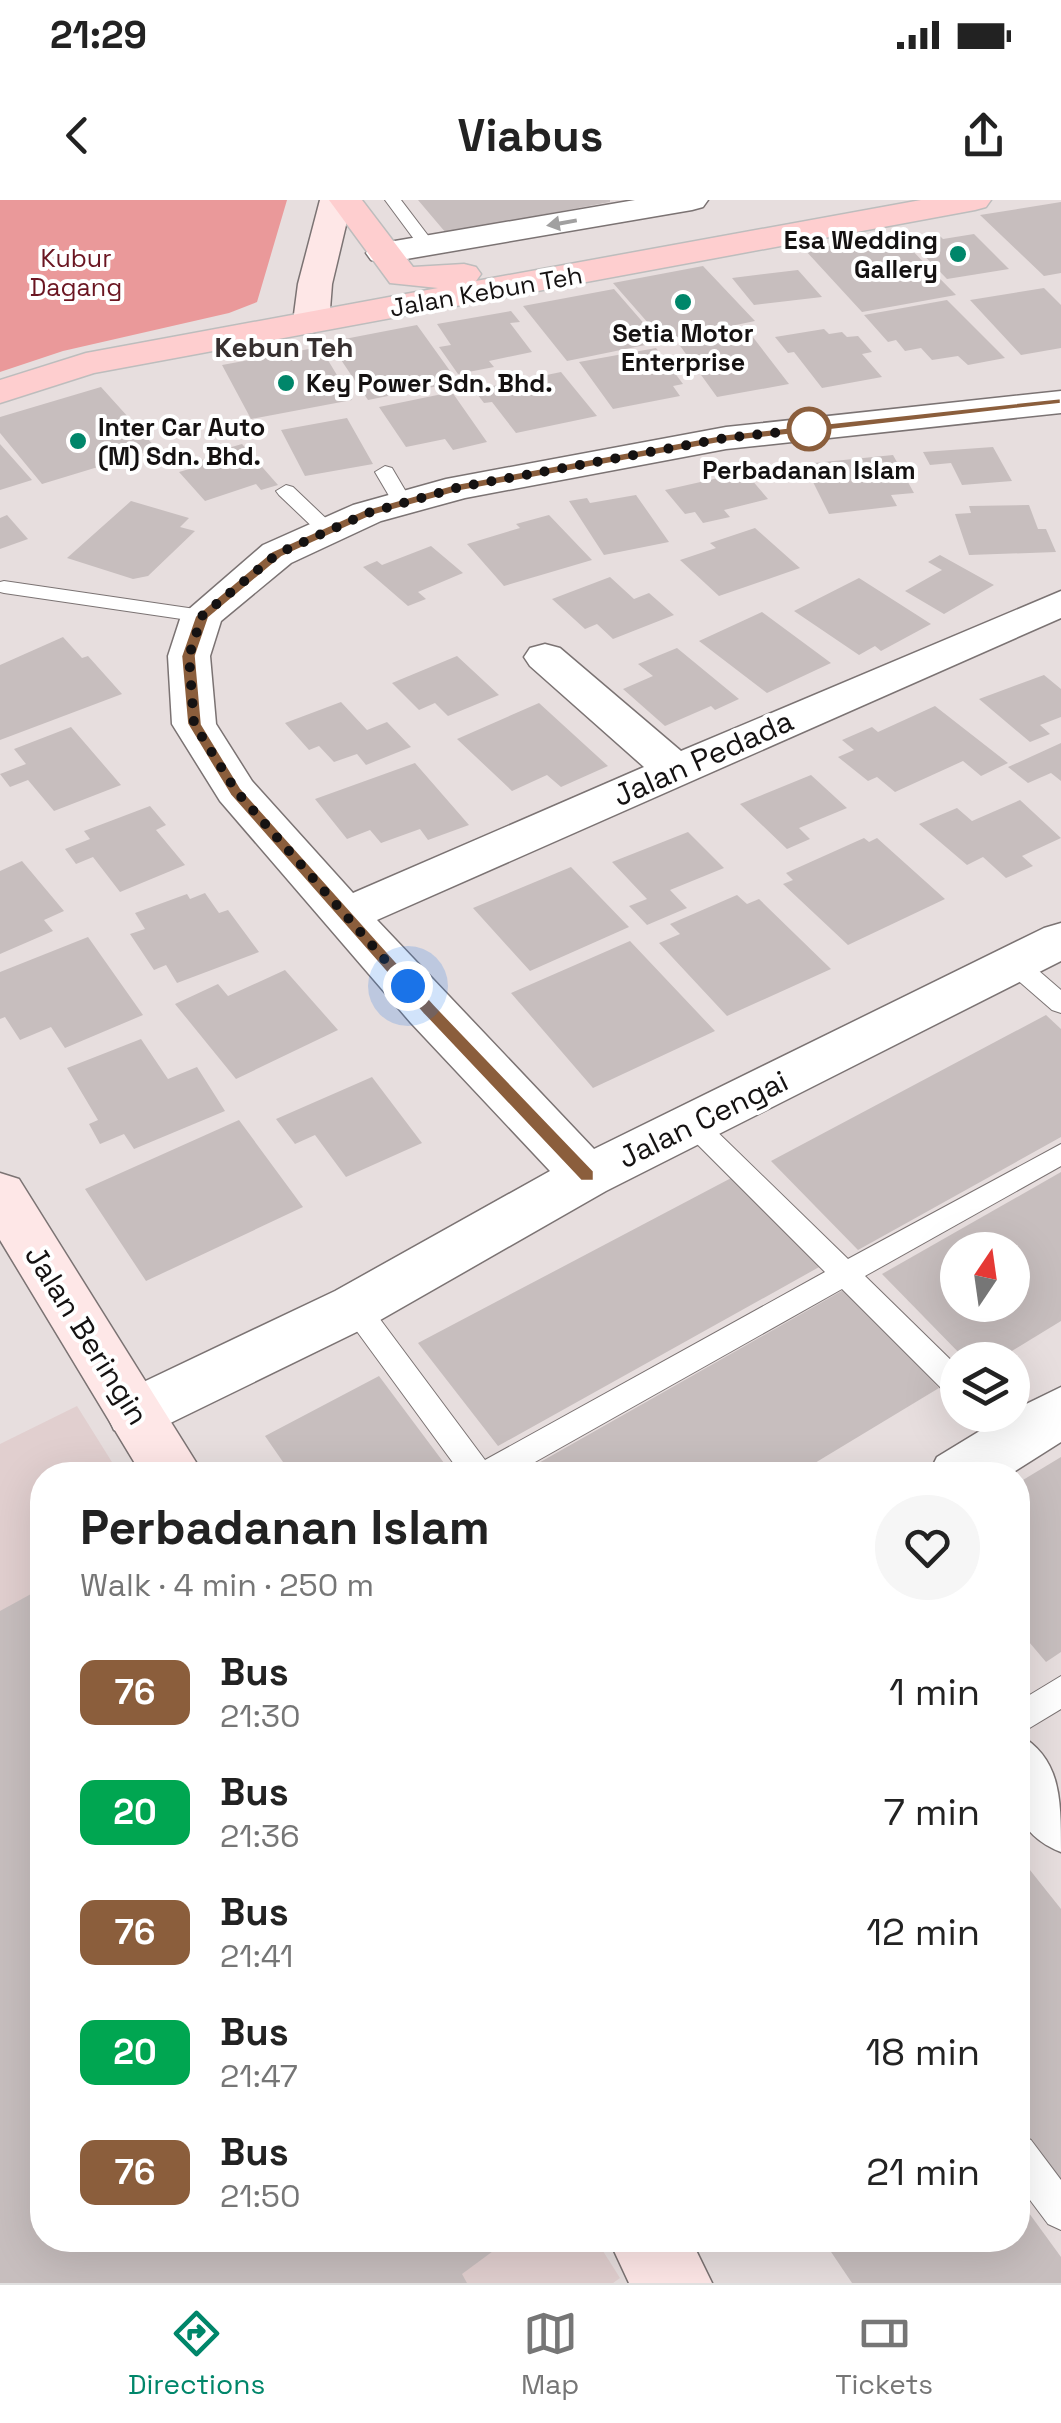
<!DOCTYPE html>
<html lang="en">
<head>
<meta charset="utf-8">
<style>
	:root { --surface:#fff; --page:#f6f6f6; --text:#222; --muted:#767676; --line:#e0e0e0; --accent:#00866a }
	body { margin:0; font-family:"Space Grotesk",sans-serif; background:var(--page); color:var(--text); height:100vh; display:flex; flex-direction:column; font-size:38px; white-space:nowrap }
	* { box-sizing:border-box; margin:0 }
	p { font-size:32px; color:var(--muted) }
	.icon { flex:none; width:55px; height:55px; fill:none; stroke:currentColor; stroke-width:2; stroke-linecap:round; stroke-linejoin:round }
	.map { position:relative; flex:1; overflow:hidden }
	.details { position:absolute; left:30px; top:1262px; width:1000px; height:790px; display:flex; flex-direction:column; background:var(--surface); border-radius:40px; box-shadow:0 10px 40px #0002 }
	.details>* { flex:none }
	.badge { padding:0 20px; border-radius:15px; font-size:35px; line-height:65px }
	.needle { width:65px; rotate:13deg }
	.controls { position:absolute; left:940px; top:1032px; display:grid; gap:20px }
	.controls a { display:grid; place-items:center; width:90px; height:90px; border-radius:50%; background:var(--surface); box-shadow:0 10px 40px #0002; font-size:50px }
	.you { position:absolute; width:50px; height:50px; margin:-25px; border:8px solid #fff; border-radius:50%; background:#1a73e8; box-shadow:0 0 0 15px #1a73e833 }
	.map>.badge { position:absolute; translate:-50% -50%; box-shadow:0 0 0 5px #fff }
	.round { display:grid; place-items:center; flex:none; width:105px; height:105px; border-radius:52px; background:var(--page) }
	.head { display:flex; align-items:center; justify-content:space-between; height:170px; padding:0 50px }
	h1 { font-size:48px; font-weight:700; line-height:75px }
	ul { padding:0; list-style:none }
	li { display:flex; align-items:center; gap:30px; height:120px; padding:0 50px }
	li div { flex:1 }
	li b { display:block; font-size:38px }
	li em { font-style:normal }
	li .badge { min-width:110px; font-weight:700; text-align:center }
	.status { display:flex; justify-content:space-between; align-items:center; height:70px; padding:0 50px; background:var(--surface); direction:ltr }
	.status svg { height:28px; fill:currentColor }
	header { display:flex; justify-content:space-between; align-items:center; height:130px; padding:0 50px; background:var(--surface); font-size:45px; font-weight:700 }
	.dock { display:flex; justify-content:space-around; align-items:center; height:140px; border-top:2px solid var(--line); background:var(--surface); font-size:28px; color:var(--muted) }
	.dock a { display:grid; justify-items:center; gap:5px }
	.dock .active { color:var(--accent) }
	.map>svg:first-child { display:block }
	.built { fill:#e1cfcf }
	.green { fill:#ea999a }
	.building { fill:#c7bebe; fill-rule:evenodd }
	.lines { fill:none; stroke-linecap:round; stroke-linejoin:round }
	.lane-casing { stroke:#7b7373; stroke-width:2 }
	.street-casing { stroke:#7b7373; stroke-width:3 }
	.secondary-casing { stroke:#7b7373; stroke-width:3 }
	.primary-casing { stroke:#bdbdbd; stroke-width:3 }
	.lane { fill:#fff; fill-rule:evenodd }
	.street { fill:#fff; fill-rule:evenodd }
	.secondary { fill:#fee7e7; fill-rule:evenodd }
	.primary { fill:#fececf; fill-rule:evenodd }
	.oneway { fill:#a1a0a0 }
	.line { fill:#8b5e3c; stroke:#fff; stroke-width:2.5 }
	.walk { stroke:#151212; stroke-width:10; stroke-dasharray:0 18 }
	.poi-dot { fill:#00866a; stroke:#fff; stroke-width:4 }
	.stop-dot { fill:#fff; stroke:#8b5e3c; stroke-width:5 }
	.labels { text-anchor:middle; dominant-baseline:central; stroke-width:8; stroke-linejoin:round; paint-order:stroke }
	.far-poi-label { font-size:25px; font-weight:bold; fill:#151212; stroke:#fff; text-anchor:start }
	.far-park-label { font-size:25px; fill:#6b1622; stroke:#fff }
	.far-street-label { font-size:25px; fill:#151212; stroke:#fff }
	.far-stop-label { font-size:25px; font-weight:bold; fill:#151212; stroke:#fff }
	.far-neighbourhood-label { font-size:28px; font-weight:bold; fill:#373030; stroke:#fff }
	.street-label { font-size:30px; fill:#151212; stroke:#fff }
</style>
</head>
<body>
<div class="status"><b>21:29</b><svg viewBox="0 0 49 12"><path d="M0 12V9h3v3zM5 12V6h3v6zM10 12V3h3v9zM15 12V0h3v12zM26 1h20v11H26zM47 4h2v5h-2z"/></svg></div>
<header><svg class="icon" aria-label="back" viewBox="0 0 24 24"><path d="M15 5l-7 7 7 7"/></svg>Viabus<svg class="icon" aria-label="share" viewBox="0 0 24 24"><path d="M12 15V3M7 8l5-5 5 5M5 13v7h14v-7"/></svg></header>
<div class="map">
<svg width="1061" height="2083" viewBox="0 0 1061 2083">
	<rect width="100%" height="100%" fill="#e7dede"/>
	<path class="built" d="M77 1206 120 1275H42V2040H596L620 2078 613 2083H0V1244Z"/>
	<path class="green" d="M0 0H287L257 102 229 113 63 151 0 172Z"/>
	<path class="building" d="M418 0H610V2L446 33Z
		M1061 2V73L1044 76 980 15Z
		M937 33 943 39 974 34 1009 69 947 79 907 38Z
		M896 34 956 95 862 112 805 50Z
		M703 66 755 121 663 140 613 83Z
		M798 70 822 97 754 105 732 78Z
		M1044 88 1061 105V148L1021 155 970 100Z
		M614 89 660 142 567 161 523 106Z
		M947 100 1005 158 968 165 958 156 932 160 921 148 905 151 896 140 888 142 864 115Z
		M511 111 520 122 510 123 532 152 489 161 494 167 458 174 439 147 451 145 437 124Z
		M417 125 458 182 368 200 329 142Z
		M824 129 829 134 842 132 847 137 858 136 872 152 862 154 882 177 822 188 794 152 788 153 775 137Z
		M749 132 789 184 717 197 678 143Z
		M320 147 352 200 251 219 222 165Z
		M656 148 683 184 673 186 680 196 613 209 579 162Z
		M561 172 597 216 516 233 492 202 484 203 474 190Z
		M101 187 157 249 42 284 0 233V217Z
		M452 192 487 242 453 250 445 239 406 247 379 207Z
		M347 218 373 264 305 276 281 230Z
		M0 244 32 280 0 290Z
		M242 244 278 285 261 290 256 284 205 301 179 272 196 267 193 263 207 258 213 264 229 259 221 250Z
		M993 247 1012 281 962 285 951 263 930 265 923 252Z
		M893 255 914 293 891 295 897 306 829 314 804 264Z
		M745 272 768 299 724 310 730 317 703 323 695 312 685 314 665 290Z
		M636 295 669 342 604 355 569 301 587 298 590 303Z
		M131 301 189 318 180 327 195 331 148 376 133 379 67 358Z
		M1029 305 1038 329H1046L1056 352 969 355 955 314 971 313 969 306Z
		M7 315 28 339 0 349V318Z
		M549 315 592 360 504 386 467 344 520 328 516 324Z
		M755 328 800 368 719 396 680 360 716 348 710 343Z
		M431 346 463 373 418 392 426 399 408 406 363 367 377 361 382 365Z
		M940 355 994 385 944 414 905 391 942 370 928 362Z
		M610 377 634 399 649 393 674 415 613 439 597 424 585 429 552 399Z
		M859 378 931 424 881 451 875 446 859 455 794 411Z
		M762 412 831 463 767 493 699 441Z
		M63 437 82 458 88 456 122 494 0 540V465Z
		M677 448 739 499 715 510 711 506 665 526 623 489 653 476 638 464Z
		M457 456 499 495 448 516 435 503 419 510 392 483Z
		M1044 475 1061 489V517L1040 525 1050 534 1030 542 979 499Z
		M341 502 367 530 387 522 411 547 366 565 357 554 334 562 319 546 309 550 285 523Z
		M539 503 608 566 561 587 547 575 512 591 457 539Z
		M935 506 1008 563 981 576 963 561 895 592 877 577 868 581 838 557 854 550 842 540 872 527 878 532Z
		M71 527 121 585 54 611 28 580 10 587 0 574 26 564 14 549Z
		M1061 543V581L1051 573 1028 583 1008 567Z
		M415 563 469 625 428 640 420 629 381 643 370 630 347 639 315 599Z
		M811 575 847 608 799 628 810 639 787 649 740 604Z
		M1020 600 1061 638 1022 656 1033 666 1006 678 983 657 967 665 919 624 957 608 972 621Z
		M150 606 166 625 156 630 185 665 120 692 93 657 76 664 65 649 90 639 84 631Z
		M688 632 724 668 670 690 687 708 647 725 629 706 647 699 612 662Z
		M864 638 869 642 877 638 945 699 848 745 783 684 793 680 786 673Z
		M22 661 64 711 44 720 53 731 0 754V671Z
		M571 667 629 727 530 771 473 708Z
		M205 693 219 713 228 710 259 752 177 783 166 765 154 770 130 734 145 729 135 713 187 694 190 699Z
		M737 695 747 704 759 699 831 769 727 816 659 743 680 734 670 724Z
		M88 737 143 815 65 848 51 827 20 840 5 817 0 819V772Z
		M630 741 715 831 593 888 511 793Z
		M285 770 338 830 236 879 175 804 218 784 228 796Z
		M1046 815 1061 829V937L858 1050 771 961Z
		M141 839 168 879 197 867 225 911 134 949 124 934 100 944 89 924 98 920 67 868Z
		M372 877 422 943 346 977 315 935 295 944 276 919Z
		M239 920 303 1007 146 1081 85 989Z
		M1061 972V1121L997 1160H966L882 1074ZM958 1050H1012V1105H958Z
		M735 976 821 1066 498 1246 418 1143Z
		M845 1089 939 1188 795 1275 521 1273Z
		M379 1176 453 1275H292L265 1236Z
		M1061 1257V1452L1046 1462 1018 1429V1283Z
		M42 1388V2040H508L462 2074 467 2083H0V1411Z
		M1018 1655 1061 1709V1984L1018 1925Z
		M1018 1998 1061 2057V2083H852L823 2040H1018Z"/>
	<g class="lines">
		<g class="lane-casing">
			<path id="lane" d="M385 0H401L436 46 434 50H422Z
				M385 266 392 268 412 302 409 306 402 308 395 306 375 272Z
				M286 285 293 287 334 326V334H320L279 295 276 291Z
				M4 381 202 410 212 416 202 422 4 393 0 392V382Z
				M1015 755 1024 758 1061 790V813L1052 810 1006 770 1003 764 1006 758Z
				M694 915 703 918 848 1059 1061 944V966L865 1076 958 1167V1198L948 1195 842 1089 512 1275H462L345 1115 341 1107 345 1099 355 1096 365 1099 485 1260 825 1072 685 932 681 925 685 918Z
				M971 1215H1006L1028 1241 1023 1250C1002 1257 980 1233 971 1215Z
				M1061 1476V1509L1018 1535V1502Z
				M1018 1934 1031 1940 1061 1980V2030L1048 2024 1018 1984Z"/>
		</g>
		<g class="street-casing">
			<path id="street" d="M635 0H708L703 7 692 10 383 63 371 60 366 53 371 46 383 43Z
				M1061 191V213L726 249 465 298 381 321 291 363 221 421 210 456 216 524 252 581 353 693 644 567 530 466 524 457 530 448 545 444 560 448 681 551 1061 391V418L377 720 594 949 1044 728 1061 723V761L606 991 375 1123 156 1230 135 1238 114 1230 106 1213 114 1196 335 1091 550 971 411 823 220 601 172 524 168 456 181 416 263 345 353 305 446 279 726 227Z
				M1061 1187V1242L1009 1275H928L937 1257 1006 1215H1012V1211Z
				M1018 1534C1061 1558 1061 1598 1061 1652 1004 1629 1015 1588 1018 1534Z"/>
		</g>
		<g class="secondary-casing">
			<path id="secondary" d="M320 0H352L332 84 329 122 323 129 311 133 299 129 293 122 298 84Z
				M0 973 19 979 204 1275H142L0 1040Z
				M609 2040H691L712 2083H629Z"/>
		</g>
		<g class="primary-casing">
			<path id="primary" d="M329 0H362L413 67 464 64 476 67 481 74 476 81 921 0H991L986 7 975 10 94 173 0 203V180L86 153 438 88 390 83Z"/>
		</g>
		<use href="#lane" class="lane"/>
		<use href="#street" class="street"/>
		<use href="#secondary" class="secondary"/>
		<use href="#primary" class="primary"/>
	</g>
	<defs><path id="oneway-solid" d="M-6-.8H1V-3.2L6.5 0L1 3.2V.8H-6Z" transform="scale(2.5)"/></defs>
	<use class="oneway" href="#oneway-solid" transform="translate(562 23) rotate(170)"/>
	<path class="line" d="M1061 198V204L726 242 462 291 372 316 282 357 209 418 196 456 202 524 241 588 435 805 594 971V981H581L423 814 230 595 187 524 181 456 195 416 272 351 363 310 455 284 726 234Z"/>
	<g class="lines">
		<path class="walk" d="M408 786 236 591 194 524 189 456 202 416 277 354 368 313 460 287 726 238 809 229"/>
	</g>
	<g class="poi-dot">
		<circle cx="958" cy="54" r="10"/>
		<circle cx="683" cy="102" r="10"/>
		<circle cx="286" cy="183" r="10"/>
		<circle cx="78" cy="241" r="10"/>
	</g>
	<circle class="stop-dot" cx="809" cy="229" r="20"/>
	<g class="labels">
		<g class="far-poi-label">
			<text x="938" y="40" text-anchor="end">Esa Wedding<tspan x="938" dy="29">Gallery</tspan></text>
			<text x="683" y="133" text-anchor="middle">Setia Motor<tspan x="683" dy="29">Enterprise</tspan></text>
			<text x="306" y="183">Key Power Sdn. Bhd.</text>
			<text x="98" y="227">Inter Car Auto<tspan x="98" dy="29">(M) Sdn. Bhd.</tspan></text>
		</g>
		<g class="far-park-label">
			<text x="76" y="58">Kubur<tspan x="76" dy="29">Dagang</tspan></text>
		</g>
		<g class="far-street-label">
			<text transform="translate(486 91) rotate(-10)">Jalan Kebun Teh</text>
		</g>
		<g class="far-stop-label">
			<text x="809" y="270">Perbadanan Islam</text>
		</g>
		<g class="far-neighbourhood-label">
			<text x="284" y="147">Kebun Teh</text>
		</g>
		<g class="street-label">
			<text transform="translate(703 558) rotate(-24)">Jalan Pedada</text>
			<text transform="translate(703 919) rotate(-26)">Jalan Cengai</text>
			<text transform="translate(87 1135) rotate(58)">Jalan Beringin</text>
		</g>
	</g>
</svg>
<div class="controls">
<a><svg class="needle" viewBox="-14 -14 28 28"><path d="M0-13l5 13h-10z" fill="#e53935"/><path d="M0 13l5-13h-10z" fill="#767676"/></svg></a>
<a><svg class="icon" aria-label="layers" viewBox="0 0 24 24"><path d="M12 4l9 5-9 5-9-5zM3 14l9 5 9-5"/></svg></a>
</div>
<div class="you" style="left:408px;top:786px"></div>
<section class="details">
<div class="head"><div><h1>Perbadanan Islam</h1><p>Walk · 4 min · 250 m</p></div><a class="round"><svg class="icon" aria-label="heart" viewBox="0 0 24 24"><path d="M12 20l-8-8c-3-5 5-10 8-4 3-6 11-1 8 4z"/></svg></a></div>
<ul>
<li><span class="badge" style="background:#8b5e3c;color:#fff">76</span><div><b>Bus</b><p>21:30</p></div><em>1 min</em></li>
<li><span class="badge" style="background:#00a651;color:#fff">20</span><div><b>Bus</b><p>21:36</p></div><em>7 min</em></li>
<li><span class="badge" style="background:#8b5e3c;color:#fff">76</span><div><b>Bus</b><p>21:41</p></div><em>12 min</em></li>
<li><span class="badge" style="background:#00a651;color:#fff">20</span><div><b>Bus</b><p>21:47</p></div><em>18 min</em></li>
<li><span class="badge" style="background:#8b5e3c;color:#fff">76</span><div><b>Bus</b><p>21:50</p></div><em>21 min</em></li>
</ul>
</section>
</div>
<nav class="dock">
<a class="active"><svg class="icon" aria-label="directions" viewBox="0 0 24 24"><path d="M12 3l9 9-9 9-9-9zM9 14v-3h6M13 9l2 2-2 2"/></svg>Directions</a>
<a><svg class="icon" aria-label="map" viewBox="0 0 24 24"><path d="M3 6l6-2 6 2 6-2v14l-6 2-6-2-6 2zM9 4v14M15 6v14"/></svg>Map</a>
<a><svg class="icon" aria-label="tickets" viewBox="0 0 24 24"><path d="M3 7h18v10H3zM15 7v10"/></svg>Tickets</a>
</nav>
</body>
</html>
